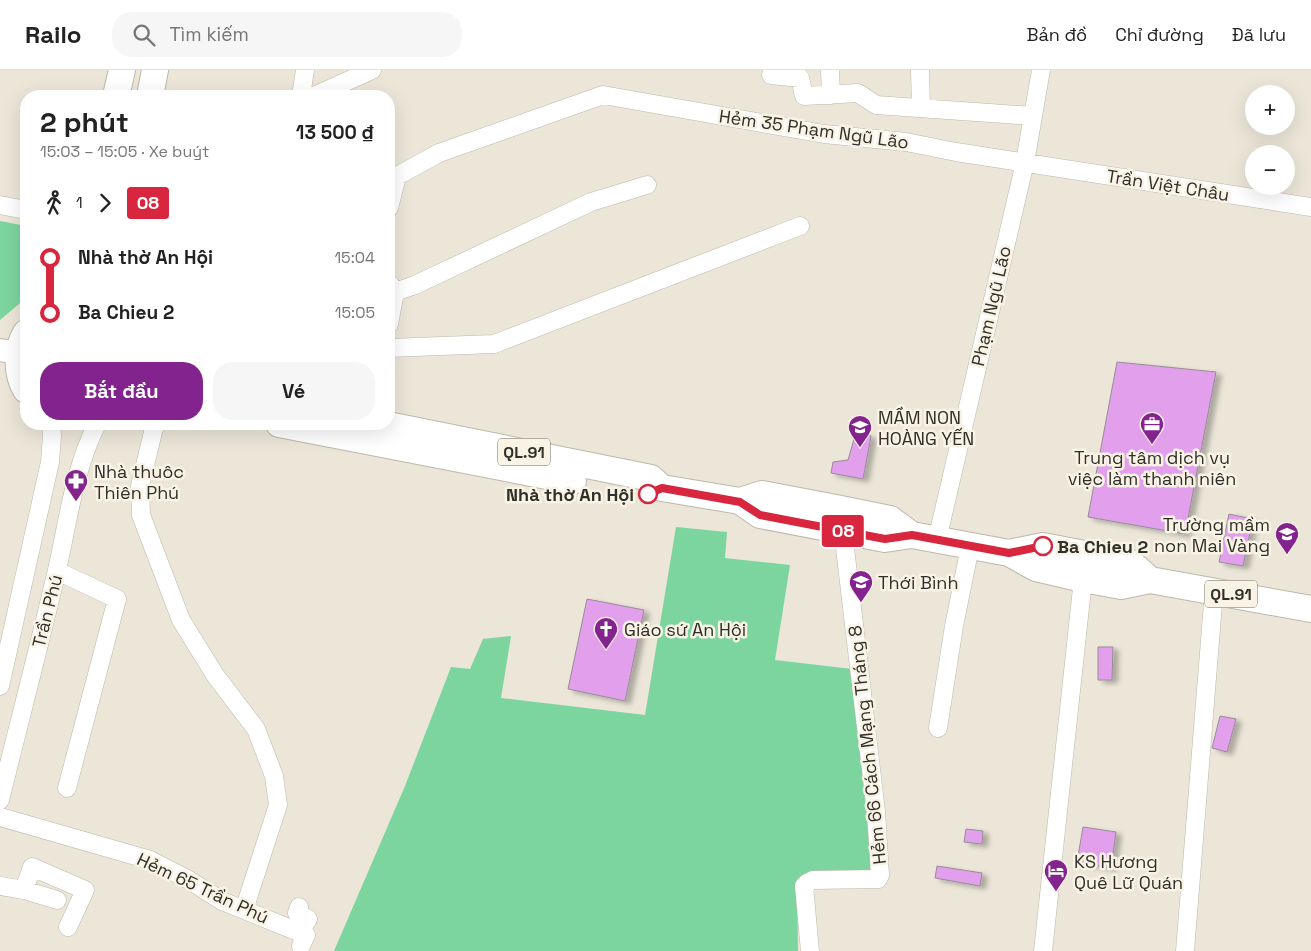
<!DOCTYPE html>
<html lang="vi">
<head>
<meta charset="utf-8">
<style>
	:root { --surface:#fff; --page:#f6f6f6; --text:#222; --muted:#767676; --line:#e0e0e0; --accent:#83238e }
	body { margin:0; font-family:"Space Grotesk",sans-serif; background:var(--page); color:var(--text); height:100vh; display:flex; flex-direction:column; font-size:19px; white-space:nowrap }
	* { box-sizing:border-box; margin:0 }
	p { font-size:16px; color:var(--muted) }
	.icon { flex:none; width:28px; height:28px; fill:none; stroke:currentColor; stroke-width:2; stroke-linecap:round; stroke-linejoin:round }
	.map { position:relative; flex:1; overflow:hidden }
	.panel { position:absolute; left:20px; top:20px; width:375px; height:340px; display:flex; flex-direction:column; background:var(--surface); border-radius:20px; box-shadow:0 5px 20px #0002 }
	.panel>* { flex:none }
	.badge { padding:0 10px; border-radius:4px; font-size:18px; line-height:32px }
	.buttons { position:absolute; left:1245px; top:15px; display:grid; gap:10px }
	.buttons a { display:grid; place-items:center; width:50px; height:50px; border-radius:50%; background:var(--surface); box-shadow:0 5px 20px #0002; font-size:25px }
	.map>.badge { position:absolute; translate:-50% -50%; box-shadow:0 0 0 2px #fff }
	.legs { display:flex; align-items:center; gap:8px; height:55px; padding:0 20px; font-size:16px }
	.legs p { margin-inline-start:auto }
	.summary { display:flex; align-items:center; justify-content:space-between; height:85px; padding:0 20px }
	h1 { font-size:28px; font-weight:700; line-height:38px }
	.action { display:flex; gap:10px; margin-top:auto; padding:10px 20px }
	.action a { flex:1; height:58px; border-radius:20px; background:var(--accent); color:#fff; font-size:20px; font-weight:700; line-height:58px; text-align:center }
	.action a+a { background:var(--page); color:var(--text) }
	ul { padding:0 20px; list-style:none }
	li { display:flex; align-items:center; gap:18px; height:55px; font-size:19px }
	li i { display:grid; place-items:center; width:8px; height:100%; margin:0 6px; background:currentColor }
	li i::after { content:''; width:12px; height:12px; margin:-6px; border:4px solid; border-radius:50%; background:var(--surface) }
	li p { margin-inline-start:auto }
	li:first-child i { background:linear-gradient(#0000 50%,currentColor 0) }
	li:last-child i { background:linear-gradient(currentColor 50%,#0000 0) }
	header { display:flex; align-items:center; gap:30px; box-sizing:border-box; height:70px; padding:0 25px; background:var(--surface); border-bottom:1px solid var(--line) }
	header strong { font-size:24px }
	nav { display:flex; gap:28px; margin-inline-start:auto; font-size:18px }
	.search { width:350px; height:45px; background:var(--page); display:flex; align-items:center; gap:12px; box-sizing:border-box; padding:0 18px; border-radius:20px; color:var(--muted); font-size:19px }
	.map>svg:first-child { display:block }
	.green { fill:#7cd59e }
	.building { fill:#e29feb; stroke:#968c97; filter:url(#shadow) }
	.lines { fill:none; stroke-linecap:round; stroke-linejoin:round }
	.minor-casing { stroke:#bdb8aa; stroke-width:19 }
	.major-casing { stroke:#bdb8aa; stroke-width:24 }
	.highway-casing { stroke:#bdb8aa; stroke-width:28 }
	.minor { stroke:#fff; stroke-width:18 }
	.major { stroke:#fff; stroke-width:22 }
	.highway { stroke:#fff; stroke-width:26 }
	.line-1-casing { stroke:#fff; stroke-width:11 }
	.line-1 { stroke:#d7263d; stroke-width:8 }
	.stop-1-dot { fill:#fff; stroke:#d7263d; stroke-width:2.5 }
	.labels { text-anchor:middle; dominant-baseline:central; stroke-width:5; stroke-linejoin:round; paint-order:stroke }
	.shield { fill:#f8f3e5; stroke:#6d6a62; stroke-width:1 }
	.shield-label { font-size:16px; font-weight:bold; fill:#312f2a }
	.street-label { font-size:18px; fill:#312f2a; stroke:#f8f3e5 }
	.poi-label { font-size:18px; fill:#312f2a; stroke:#f8f3e5; text-anchor:start }
	.stop-label { font-size:18px; font-weight:bold; fill:#312f2a; stroke:#f8f3e5; text-anchor:end }
</style>
</head>
<body>
<header>
<strong>Railo</strong>
<div class="search"><svg class="icon" aria-label="search" viewBox="0 0 24 24"><circle cx="10" cy="10" r="6"/><path d="M15 15l6 6"/></svg>Tìm kiếm</div>
<nav><a>Bản đồ</a><a>Chỉ đường</a><a>Đã lưu</a></nav>
</header>
<div class="map">
<svg width="1311" height="881" viewBox="0 0 1311 881">
	<defs>
		<filter id="shadow"><feDropShadow dx="5.5" dy="3" stdDeviation="2.5" flood-color="#0004"/></filter>
	</defs>
	<rect width="100%" height="100%" fill="#ebe6d8"/>
	<path class="green" d="M0 151 26 156V228L0 250Z
		M676 457 727 462 725 488 790 495 775 590 852 599 872 801 797 809 798 881H334L405 716 451 597 470 599 483 569 511 566 501 628 645 645Z"/>
	<path class="building" d="M1117 292 1216 302 1185 464 1088 447Z
		M856 362 871 366 863 409 831 403 833 392 848 390Z
		M1229 444 1253 449 1243 496 1219 492Z
		M587 529 644 540 625 631 568 619Z
		M1098 577H1113L1112 610H1098Z
		M1220 646 1236 649 1227 682 1212 678Z
		M1083 757 1116 762 1111 798 1077 792Z
		M966 759 983 761 982 774 964 772Z
		M937 796 982 803 980 816 935 808Z"/>
	<g class="lines">
		<g class="minor-casing">
			<path id="minor" d="M830 0 831 25
				M920 0 921 37
				M771 5 800 8 804 26 858 23 876 35 1033 46
				M301 26 305 0
				M314 26 372 0
				M0 135 26 140
				M389 138 397 106 439 83 603 25 824 64 906 72 956 82 1311 137
				M395 222 415 215 591 132 647 115
				M389 254 395 222 389 213
				M389 278 494 274 800 156
				M157 354 154 358 140 416 141 445 181 550 215 605 256 659 274 706 278 735 244 840
				M937 470 1025 92 1041 0
				M57 501 117 529 67 718
				M0 616 50 392 52 366 51 354
				M938 658 954 556 970 477
				M0 730C19 653 39 577 57 500 68 452 74 399 97 354
				M0 747 150 790 189 810 222 831 306 865 301 876
				M0 816 24 820 32 797 85 820 68 857
				M24 820 57 830
				M299 837 297 843 308 849 300 862
				M810 881 804 816 807 813 813 810 878 809 880 805 876 742 843 461
				M1043 881 1083 509
				M1185 881 1214 521"/>
		</g>
		<g class="major-casing">
			<path id="major" d="M0 280 19 283"/>
		</g>
		<g class="highway-casing">
			<path id="highway" d="M116 26 122 0
				M150 26 155 0
				M26 263C16 279 16 303 26 320
				M279 354 573 411
				M383 354 651 408 662 418 740 431 760 445 885 469 912 465 1009 483 1043 476 1131 493 1150 510
				M740 431 762 424 836 438 890 449 912 465
				M1009 483 1036 498 1083 509 1121 516 1150 510 1311 539"/>
		</g>
		<use href="#minor" class="minor"/>
		<use href="#major" class="major"/>
		<use href="#highway" class="highway"/>
	</g>
	<g class="lines">
		<g class="line-1-casing">
			<path id="line-1" d="M648 424 662 418 740 432 760 445 885 469 912 465 1009 483 1043 476"/>
		</g>
		<use href="#line-1" class="line-1"/>
	</g>
	<defs>
		<g id="office-pin" transform="scale(1.25)"><path d="M0 17L-7.5 6A9.5 9.5 0 1 1 7.5 6Z" fill="#83238e" stroke="#f8f3e5"/><path d="M-6-3h4V-5.5h4V-3h4V5H-6ZM-1-4.5V-3h2v-1.5ZM-6 0V1H6V0Z" fill="#fff"/></g>
		<g id="school-pin" transform="scale(1.25)"><path d="M0 17L-7.5 6A9.5 9.5 0 1 1 7.5 6Z" fill="#83238e" stroke="#f8f3e5"/><path d="M0-5L7-2L0 1L-7-2ZM-4 1L0 2.5L4 1V4Q0 6-4 4Z" fill="#fff"/></g>
		<g id="pharmacy-pin" transform="scale(1.25)"><path d="M0 17L-7.5 6A9.5 9.5 0 1 1 7.5 6Z" fill="#83238e" stroke="#f8f3e5"/><path d="M-2-6h4v4h4v4h-4v4h-4v-4h-4v-4h4Z" fill="#fff"/></g>
		<g id="church-pin" transform="scale(1.25)"><path d="M0 17L-7.5 6A9.5 9.5 0 1 1 7.5 6Z" fill="#83238e" stroke="#f8f3e5"/><path d="M-1.2-6h2.4v3.5h3.3v2.4h-3.3V6h-2.4V-.1h-3.3v-2.4h3.3Z" fill="#fff"/></g>
		<g id="hotel-pin" transform="scale(1.25)"><path d="M0 17L-7.5 6A9.5 9.5 0 1 1 7.5 6Z" fill="#83238e" stroke="#f8f3e5"/><path d="M-6-4.5h1.5V1H6V5H4.5V3h-9V5H-6ZM-4 0a1.8 1.8 0 1 1 3.6 0ZM.5 0V-2.5h3Q6-2.5 6 0Z" fill="#fff"/></g>
	</defs>
	<g fill-rule="evenodd">
		<use href="#office-pin" x="1152" y="354"/>
		<use href="#school-pin" x="860" y="357"/>
		<use href="#pharmacy-pin" x="76" y="411"/>
		<use href="#school-pin" x="1287" y="464"/>
		<use href="#school-pin" x="861" y="512"/>
		<use href="#church-pin" x="606" y="559"/>
		<use href="#hotel-pin" x="1056" y="801"/>
	</g>
	<g class="stop-1-dot">
		<circle cx="648" cy="424" r="9"/>
		<circle cx="1043" cy="476" r="9"/>
	</g>
	<g class="labels">
		<g class="shield">
			<rect x="498" y="368.5" width="52" height="27" rx="4"/>
			<rect x="1205" y="510.5" width="52" height="27" rx="4"/>
		</g>
		<g class="shield-label">
			<text x="524" y="382">QL.91</text>
			<text x="1231" y="524">QL.91</text>
		</g>
		<g class="street-label">
			<text transform="translate(814 59) rotate(8)">Hẻm 35 Phạm Ngũ Lão</text>
			<text transform="translate(1168 115) rotate(9)">Trần Việt Châu</text>
			<text transform="translate(991 236) rotate(-77)">Phạm Ngũ Lão</text>
			<text transform="translate(47 541) rotate(-76)">Trần Phú</text>
			<text transform="translate(867 675) rotate(-96)">Hẻm 66 Cách Mạng Tháng 8</text>
			<text transform="translate(203 818) rotate(25)">Hẻm 65 Trần Phú</text>
		</g>
		<g class="poi-label">
			<text x="878" y="347">MẦM NON<tspan x="878" dy="21">HOÀNG YẾN</tspan></text>
			<text x="1152" y="387" text-anchor="middle">Trung tâm dịch vụ<tspan x="1152" dy="21">việc làm thanh niên</tspan></text>
			<text x="94" y="401">Nhà thuôc<tspan x="94" dy="21">Thiên Phú</tspan></text>
			<text x="1270" y="454" text-anchor="end">Trường mầm<tspan x="1270" dy="21">non Mai Vàng</tspan></text>
			<text x="878" y="512">Thới Bình</text>
			<text x="624" y="559">Giáo sứ An Hội</text>
			<text x="1074" y="791">KS Hương<tspan x="1074" dy="21">Quê Lữ Quán</tspan></text>
		</g>
		<g class="stop-label">
			<text x="634" y="424">Nhà thờ An Hội</text>
			<text x="1057" y="476" text-anchor="start">Ba Chieu 2</text>
		</g>
	</g>
</svg>
<div class="buttons">
<a>+</a>
<a>−</a>
</div>
<b class="badge" style="left:843px;top:461px;background:#d7263d;color:#fff">08</b>
<section class="panel">
<div class="summary"><div><h1>2 phút</h1><p>15:03 – 15:05 · Xe buýt</p></div><b>13 500 ₫</b></div>
<div class="legs"><svg class="icon" aria-label="walk" viewBox="0 0 24 24"><circle cx="13" cy="4" r="2"/><path d="M13 8l-2 6 4 7M11 14l-3 7M7 12l3-4h3l4 4"/></svg>1<svg class="icon" aria-label="forward" viewBox="0 0 24 24"><path d="M9 5l7 7-7 7"/></svg><b class="badge" style="background:#d7263d;color:#fff">08</b></div>
<ul>
<li><i style="color:#d7263d"></i><b>Nhà thờ An Hội</b><p>15:04</p></li>
<li><i style="color:#d7263d"></i><b>Ba Chieu 2</b><p>15:05</p></li>
</ul>
<div class="action"><a>Bắt đầu</a><a>Vé</a></div>
</section>
</div>
</body>
</html>
